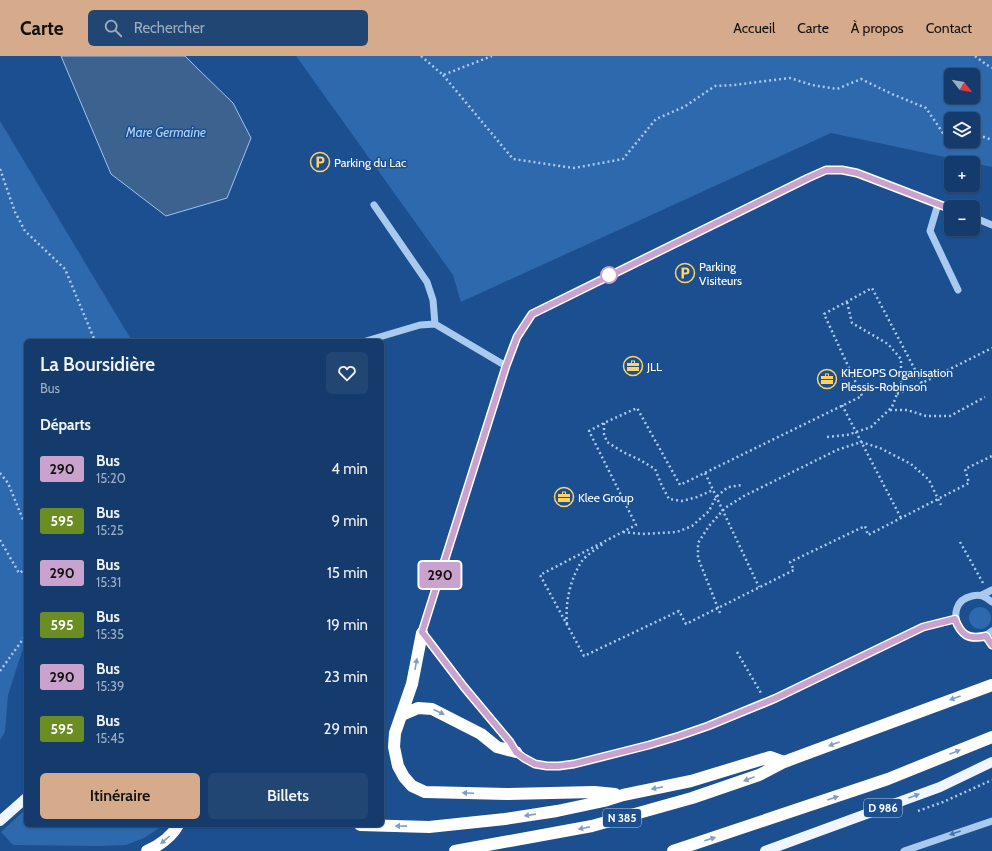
<!DOCTYPE html>
<html lang="fr">
<head>
<meta charset="utf-8">
<style>
	:root { --surface:#143b6b; --page:#214673; --text:#f1f3f6; --muted:#9dadc1; --line:#33557e; --accent:#d6ab8b }
	body { margin:0; font-family:Cabin,sans-serif; background:var(--page); color:var(--text); height:100vh; display:flex; flex-direction:column; font-size:15px; white-space:nowrap }
	* { box-sizing:border-box; margin:0 }
	p { font-size:13px; color:var(--muted) }
	.icon { flex:none; width:22px; height:22px; fill:none; stroke:currentColor; stroke-width:2; stroke-linecap:round; stroke-linejoin:round }
	.map { position:relative; flex:1; overflow:hidden }
	.drawer { position:absolute; left:24px; top:283px; width:360px; height:488px; display:flex; flex-direction:column; background:var(--surface); border-radius:6px; box-shadow:0 1px 3px #0004,0 0 0 1px var(--line) }
	.drawer>* { flex:none }
	.badge { padding:0 8px; border-radius:3px; font-size:14px; line-height:26px }
	.needle { width:26px; rotate:121deg }
	.fabs { position:absolute; left:944px; top:12px; display:grid; gap:8px }
	.fabs a { display:grid; place-items:center; width:36px; height:36px; border-radius:6px; background:var(--surface); box-shadow:0 1px 3px #0004,0 0 0 1px var(--line); font-size:20px }
	.map>.badge { position:absolute; translate:-50% -50%; box-shadow:0 0 0 2px #fff }
	h2 { padding:0 16px; font-size:15px; line-height:36px }
	.round { display:grid; place-items:center; flex:none; width:42px; height:42px; border-radius:6px; background:var(--page) }
	.headline { display:flex; align-items:center; justify-content:space-between; height:68px; padding:0 16px }
	h1 { font-size:19px; font-weight:600; line-height:30px }
	.primary-button { display:flex; gap:8px; margin-top:auto; padding:8px 16px }
	.primary-button a { flex:1; height:46px; border-radius:6px; background:var(--accent); color:#111; font-size:16px; font-weight:600; line-height:46px; text-align:center }
	.primary-button a+a { background:var(--page); color:var(--text) }
	ul { padding:0; list-style:none }
	li { display:flex; align-items:center; gap:12px; height:52px; padding:0 16px }
	li div { flex:1 }
	li b { display:block; font-size:15px }
	li em { font-style:normal }
	li .badge { min-width:44px; font-weight:700; text-align:center }
	header { display:flex; align-items:center; gap:24px; box-sizing:border-box; height:56px; padding:0 20px; background:var(--accent); color:#111 }
	header strong { font-size:19px }
	nav { display:flex; gap:22px; margin-inline-start:auto; font-size:14px }
	.search { width:280px; height:36px; background:var(--page); display:flex; align-items:center; gap:10px; box-sizing:border-box; padding:0 14px; border-radius:6px; color:var(--muted); font-size:15px }
	.map>svg:first-child { display:block }
	.green { fill:#2e69ad; fill-rule:evenodd }
	.water { fill:#3c6290; stroke:#9cc4f0 }
	.lines { fill:none; stroke-linecap:round; stroke-linejoin:round }
	.path { stroke:#a9c9ee; stroke-width:2.5; stroke-dasharray:2 3; stroke-linecap:butt }
	.minor { stroke:#a9c9ee; stroke-width:7 }
	.major { stroke:#f0f6ff; stroke-width:10 }
	.highway { stroke:#fff; stroke-width:12 }
	.oneway { fill:#829ec1 }
	.oneway2 { fill:#7b9ac1 }
	.oneway3 { fill:#4674ac }
	.line-casing { stroke:#fff; stroke-width:9 }
	.line { stroke:#c9a3cd; stroke-width:6 }
	.stop-dot { fill:#fff; stroke:#c9a3cd; stroke-width:2 }
	.labels { text-anchor:middle; dominant-baseline:central; stroke-width:3; stroke-linejoin:round; paint-order:stroke }
	.shield { fill:#1b4f8f; stroke:#bbcadd; stroke-width:1 }
	.shield-label { font-size:11px; font-weight:bold; fill:#fff }
	.poi-label { font-size:12px; fill:#fff; stroke:#1b4f8f; text-anchor:start }
	.water-label { font-size:13px; font-style:italic; fill:#b5d3f5; stroke:#1b4f8f }
</style>
</head>
<body>
<header>
<strong>Carte</strong>
<div class="search"><svg class="icon" aria-label="search" viewBox="0 0 24 24"><circle cx="10" cy="10" r="6"/><path d="M15 15l6 6"/></svg>Rechercher</div>
<nav><a>Accueil</a><a>Carte</a><a>À propos</a><a>Contact</a></nav>
</header>
<div class="map">
<svg width="992" height="795" viewBox="0 0 992 795">
	<rect width="100%" height="100%" fill="#1b4f8f"/>
	<path class="green" d="M296 0H992V111L831 77 461 246 453 219ZM951 19H973V41H951ZM951 63H973V85H951Z
		M0 65 132 285H26V583L8 639 5 676 0 684Z
		M969 562a11 11 0 1 1 22 0a11 11 0 1 1-22 0Z
		M26 753V769H161L159 772 144 782 126 789 99 790 13 789 1 776Z"/>
	<path class="water" d="M61 0H185L198 13 233 47 251 82 227 142 166 160 111 118Z"/>
	<g class="lines">
		<path class="path" d="M421 0 443 19 492 0
			M975 0 987 9 992 12
			M443 19 513 103 574 112 623 103 656 63 684 51 715 30 734 29 790 22 812 29 837 33 861 23 892 38 926 52 943 77 951 78
			M973 80 984 81 992 84
			M0 113 15 156 25 175 65 213 95 285
			M922 327 872 232 824 258 862 340 680 429 637 352 604 367 589 375 636 469 540 519 584 600 679 555 686 568 794 514 790 506 865 470 868 479 969 427 965 413 992 400
			M897 338 922 327 992 292
			M842 349 901 462
			M890 354H907L926 360H950L985 341
			M604 367V378L607 386 623 396 640 404 655 413 662 430 669 443 682 445 697 441 713 434
			M827 381 847 379 871 371 892 351 901 328V303L888 288 852 267 847 246
			M0 417 8 427 26 471
			M705 417 759 531
			M623 476 642 478 677 476 692 470 709 455 716 441 728 431 743 429
			M0 484 19 517 26 513
			M960 486 983 527
			M720 557 698 502V487L709 470 725 452 744 440 837 394 861 386 880 392 911 408 929 424 941 449
			M567 568C565 547 570 523 582 505 586 499 598 492 604 487
			M737 596 761 637
			M0 615 26 579
			M918 755 943 746 992 724"/>
		<path class="minor" d="M938 148 930 175 958 234
			M374 149 427 226 433 244 435 268
			M951 153 857 117 842 114H826L808 122 532 258 517 281 506 310 422 577 464 631 510 686 516 696 524 702 535 708 547 710H559L574 708 649 689 679 680 708 670 767 647 923 571 955 563
			M973 161 992 169
			M366 285 420 269 435 268 506 310
			M982 539 992 534
			M992 546C984 540 981 538 972 540 939 547 962 601 992 575
			M985 580 992 589
			M904 795 992 765"/>
		<path class="major" d="M0 765 26 742
			M765 795 940 731 992 706"/>
		<path class="highway" d="M422 577 412 628 395 677 394 691 398 710 404 721 412 730 425 736 507 738 594 736 615 738
			M402 659 418 652 432 653 481 678 497 691 516 696
			M360 769 429 771 505 763 557 755 604 745 623 739 691 725 770 701 784 706
			M147 795C160 789 171 782 178 769
			M455 795 592 770 692 742 759 719 784 706 992 629
			M673 795 888 723 992 681"/>
	</g>
	<defs><path id="oneway-solid" d="M-6-.8H1V-3.2L6.5 0L1 3.2V.8H-6Z"/></defs>
	<g class="oneway">
		<use href="#oneway-solid" transform="translate(416 608) rotate(-80)"/>
		<use href="#oneway-solid" transform="translate(955 642) rotate(160)"/>
		<use href="#oneway-solid" transform="translate(439 656) rotate(25)"/>
		<use href="#oneway-solid" transform="translate(834 688) rotate(160)"/>
		<use href="#oneway-solid" transform="translate(955 696) rotate(-22)"/>
		<use href="#oneway-solid" transform="translate(749 723) rotate(159)"/>
		<use href="#oneway-solid" transform="translate(657 732) rotate(169)"/>
		<use href="#oneway-solid" transform="translate(468 737) rotate(-178)"/>
		<use href="#oneway-solid" transform="translate(833 742) rotate(-19)"/>
		<use href="#oneway-solid" transform="translate(530 759) rotate(172)"/>
		<use href="#oneway-solid" transform="translate(401 770) rotate(-179)"/>
		<use href="#oneway-solid" transform="translate(584 772) rotate(169)"/>
		<use href="#oneway-solid" transform="translate(710 783) rotate(-18)"/>
		<use href="#oneway-solid" transform="translate(165 784) rotate(140)"/>
	</g>
	<use class="oneway2" href="#oneway-solid" transform="translate(914 740) rotate(-20)"/>
	<use class="oneway3" href="#oneway-solid" transform="translate(955 777) rotate(161)"/>
	<g class="lines">
		<g class="line-casing">
			<path id="line" d="M951 153 857 117 842 114H826L808 122 532 258 517 281 506 310 422 576 464 631 510 686 516 696 524 702 535 708 547 710H559L574 708 649 689 679 680 708 670 776 642 923 571 955 563C961 579 968 584 986 580L992 589"/>
		</g>
		<use href="#line" class="line"/>
	</g>
	<defs>
		<g id="parking-ring" transform="scale(1)"><circle r="9.5" fill="#1b4f8f" stroke="#ffd166" stroke-width="1.5"/><path d="M-3.5-5.5H1a3.5 3.5 0 0 1 0 7H-1V5.5H-3.5ZM-1-3.4V-.6H.8a1.4 1.4 0 0 0 0-2.8Z" fill="#ffd166"/></g>
		<g id="office-ring" transform="scale(1)"><circle r="9.5" fill="#1b4f8f" stroke="#ffd166" stroke-width="1.5"/><path d="M-6-3h4V-5.5h4V-3h4V5H-6ZM-1-4.5V-3h2v-1.5ZM-6 0V1H6V0Z" fill="#ffd166"/></g>
	</defs>
	<g fill-rule="evenodd">
		<use href="#parking-ring" x="320" y="106"/>
		<use href="#parking-ring" x="685" y="217"/>
		<use href="#office-ring" x="633" y="310"/>
		<use href="#office-ring" x="827" y="323"/>
		<use href="#office-ring" x="564" y="441"/>
	</g>
	<circle class="stop-dot" cx="609" cy="219" r="8"/>
	<g class="labels">
		<g class="shield">
			<rect x="864" y="743" width="38" height="18" rx="3"/>
			<rect x="603" y="753" width="38" height="18" rx="3"/>
		</g>
		<g class="shield-label">
			<text x="883" y="752">D 986</text>
			<text x="622" y="762">N 385</text>
		</g>
		<g class="poi-label">
			<text x="334" y="106">Parking du Lac</text>
			<text x="699" y="210">Parking<tspan x="699" dy="14">Visiteurs</tspan></text>
			<text x="647" y="310">JLL</text>
			<text x="841" y="316">KHEOPS Organisation<tspan x="841" dy="14">Plessis-Robinson</tspan></text>
			<text x="578" y="441">Klee Group</text>
		</g>
		<g class="water-label">
			<text x="166" y="76">Mare Germaine</text>
		</g>
	</g>
</svg>
<div class="fabs">
<a><svg class="needle" viewBox="-14 -14 28 28"><path d="M0-13l5 13h-10z" fill="#e53935"/><path d="M0 13l5-13h-10z" fill="#9dadc1"/></svg></a>
<a><svg class="icon" aria-label="layers" viewBox="0 0 24 24"><path d="M12 4l9 5-9 5-9-5zM3 14l9 5 9-5"/></svg></a>
<a>+</a>
<a>−</a>
</div>
<b class="badge" style="left:440px;top:519px;background:#c9a3cd;color:#111">290</b>
<section class="drawer">
<div class="headline"><div><h1>La Boursidière</h1><p>Bus</p></div><a class="round"><svg class="icon" aria-label="heart" viewBox="0 0 24 24"><path d="M12 20l-8-8c-3-5 5-10 8-4 3-6 11-1 8 4z"/></svg></a></div>
<h2>Départs</h2>
<ul>
<li><span class="badge" style="background:#c9a3cd;color:#111">290</span><div><b>Bus</b><p>15:20</p></div><em>4 min</em></li>
<li><span class="badge" style="background:#6b8e23;color:#fff">595</span><div><b>Bus</b><p>15:25</p></div><em>9 min</em></li>
<li><span class="badge" style="background:#c9a3cd;color:#111">290</span><div><b>Bus</b><p>15:31</p></div><em>15 min</em></li>
<li><span class="badge" style="background:#6b8e23;color:#fff">595</span><div><b>Bus</b><p>15:35</p></div><em>19 min</em></li>
<li><span class="badge" style="background:#c9a3cd;color:#111">290</span><div><b>Bus</b><p>15:39</p></div><em>23 min</em></li>
<li><span class="badge" style="background:#6b8e23;color:#fff">595</span><div><b>Bus</b><p>15:45</p></div><em>29 min</em></li>
</ul>
<div class="primary-button"><a>Itinéraire</a><a>Billets</a></div>
</section>
</div>
</body>
</html>
